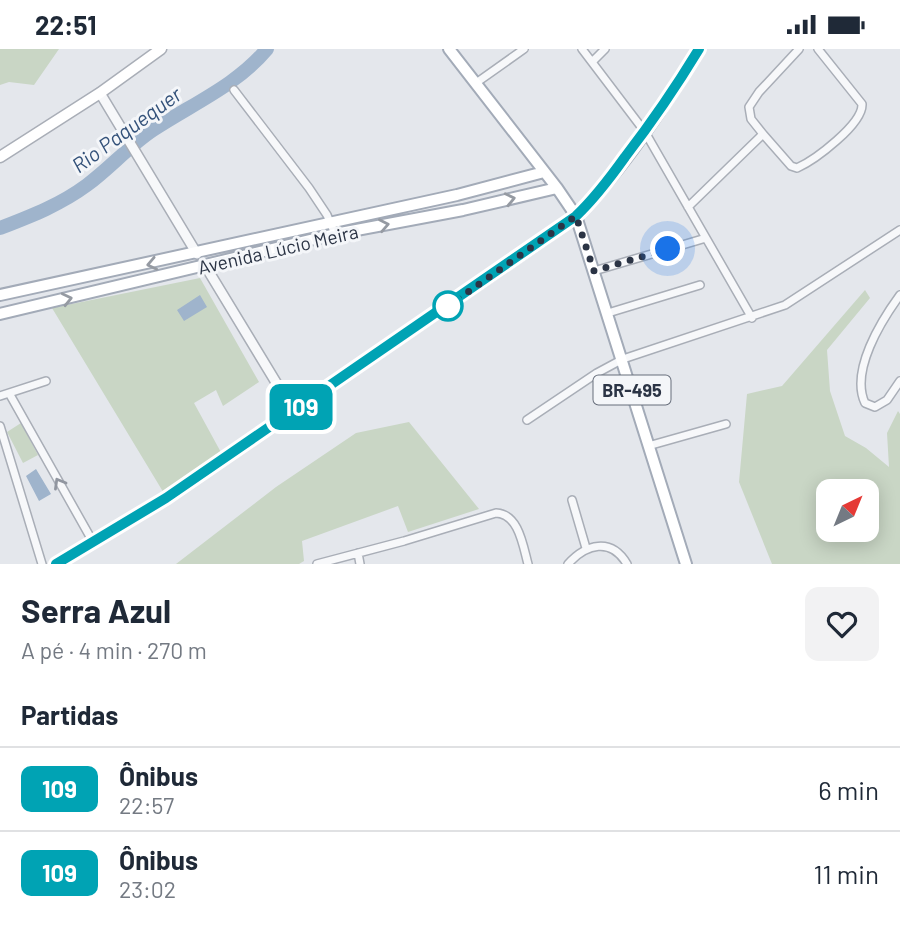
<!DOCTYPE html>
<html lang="pt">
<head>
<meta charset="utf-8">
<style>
	:root { --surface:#fff; --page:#f2f2f3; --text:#1f2937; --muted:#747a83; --line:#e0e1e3 }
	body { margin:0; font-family:Barlow,sans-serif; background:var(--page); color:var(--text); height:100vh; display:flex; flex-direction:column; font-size:26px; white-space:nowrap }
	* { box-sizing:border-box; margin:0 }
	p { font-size:23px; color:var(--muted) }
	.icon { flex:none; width:38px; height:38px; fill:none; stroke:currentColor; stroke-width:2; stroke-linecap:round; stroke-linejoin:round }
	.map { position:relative; height:515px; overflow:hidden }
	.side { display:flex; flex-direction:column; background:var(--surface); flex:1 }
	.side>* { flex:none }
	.badge { padding:0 14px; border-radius:10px; font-size:24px; line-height:46px }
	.needle { width:46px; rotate:43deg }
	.fabs { position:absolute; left:816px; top:430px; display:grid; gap:14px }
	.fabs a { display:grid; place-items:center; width:63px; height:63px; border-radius:14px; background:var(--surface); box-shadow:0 4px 18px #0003; font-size:35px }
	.you { position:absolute; width:35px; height:35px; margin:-18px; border:5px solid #fff; border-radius:50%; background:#1a73e8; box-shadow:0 0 0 10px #1a73e833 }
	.map>.badge { position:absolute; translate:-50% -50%; box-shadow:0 0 0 4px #fff }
	h2 { padding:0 21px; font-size:26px; line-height:63px }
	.round { display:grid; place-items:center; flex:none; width:74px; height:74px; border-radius:14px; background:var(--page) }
	.summary { display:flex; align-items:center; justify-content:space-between; height:119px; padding:0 21px }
	h1 { font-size:33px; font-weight:700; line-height:52px }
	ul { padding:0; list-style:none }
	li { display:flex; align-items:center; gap:21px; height:84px; padding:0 21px; border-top:2px solid var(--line) }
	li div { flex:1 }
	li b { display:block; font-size:26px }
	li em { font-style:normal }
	li .badge { min-width:77px; font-weight:700; text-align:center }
	.status { display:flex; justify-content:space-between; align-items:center; height:49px; padding:0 35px; background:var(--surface); direction:ltr }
	.status svg { height:19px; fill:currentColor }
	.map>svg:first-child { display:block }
	.green { fill:#c9d6c5; fill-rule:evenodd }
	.water { fill:#9fb4cc }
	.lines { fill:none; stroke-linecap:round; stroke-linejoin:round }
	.river { stroke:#9fb4cc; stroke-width:14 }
	.minor-casing { stroke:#a9aeb7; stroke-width:10 }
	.tertiary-casing { stroke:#a9aeb7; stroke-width:12 }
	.secondary-casing { stroke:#a9aeb7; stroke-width:13 }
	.primary-casing { stroke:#a3abb8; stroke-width:14 }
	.minor { stroke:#f7f8fa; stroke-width:7 }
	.tertiary { stroke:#f7f8fa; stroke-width:9 }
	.secondary { stroke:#fff; stroke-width:10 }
	.primary { stroke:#fff; stroke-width:10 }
	.oneway { stroke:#959aa2 }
	.oneway2 { stroke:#9196a0 }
	.line-casing { stroke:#fff; stroke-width:16 }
	.line { stroke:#00a3b4; stroke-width:10 }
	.walk { stroke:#2b3445; stroke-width:7; stroke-dasharray:0 12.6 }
	.stop-dot { fill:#fff; stroke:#00a3b4; stroke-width:3.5 }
	.labels { text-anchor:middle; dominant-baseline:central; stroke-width:6; stroke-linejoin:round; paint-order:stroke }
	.shield { fill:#f4f6f9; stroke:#676e7b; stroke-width:2 }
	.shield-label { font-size:18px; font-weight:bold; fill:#2b3445 }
	.street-label { font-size:19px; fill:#2b3445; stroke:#f4f6f9 }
	.water-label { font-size:21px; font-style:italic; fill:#34527a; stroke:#f4f6f9 }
</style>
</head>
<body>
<div class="status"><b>22:51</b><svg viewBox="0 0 49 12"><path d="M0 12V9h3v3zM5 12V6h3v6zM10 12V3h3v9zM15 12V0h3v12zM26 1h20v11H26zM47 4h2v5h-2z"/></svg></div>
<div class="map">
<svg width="900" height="515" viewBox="0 0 900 515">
	<rect width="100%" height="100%" fill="#e4e7ec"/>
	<path class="green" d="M0 0H59L34 36 9 33 0 36Z
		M200 229 259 333 223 357 216 341 194 354 223 407 165 446 52 259Z
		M865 241 870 249 827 301 830 342 845 387 866 399 889 418 887 384 898 362 900 365V515H772L739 433 747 345 782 337ZM828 443H866V481H828Z
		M409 373 479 460 408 483 398 457 302 492 304 512 299 515H176L276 438 356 384Z
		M21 374 38 406 23 414 7 383Z"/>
	<path class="water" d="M200 246 207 258 184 272 177 261Z
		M36 420 51 445 39 452 26 427Z"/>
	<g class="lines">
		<path class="river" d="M0 179C31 167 60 156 87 136 110 119 129 97 153 81 192 55 236 37 267 0"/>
		<g class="minor-casing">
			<path id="minor" d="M582 0 645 83 752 269
				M592 13 605 0
				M476 34 524 0
				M234 41 309 139 327 166 335 185
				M763 85 791 117 797 119C815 111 863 75 862 55L818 0
				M688 158 763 85 751 70 749 58 759 43 799 0
				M594 222 706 189
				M900 246C881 272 850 322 865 354L875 358 887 351 900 332
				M608 264 700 236
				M9 344 93 493
				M0 347 46 332
				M527 371 597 324 623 310 785 256 900 181
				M0 377 42 515
				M648 397 726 375
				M572 451 586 499
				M358 504 360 515
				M317 515 404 492 496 464C519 465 523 497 528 515
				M568 515C586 495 611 488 627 515"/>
		</g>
		<g class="tertiary-casing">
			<path id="tertiary" d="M100 44 197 205
				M206 218 294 363"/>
		</g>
		<g class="secondary-casing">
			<path id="secondary" d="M0 108 100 44 161 0
				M55 515 166 449 542 192 576 167"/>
		</g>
		<g class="primary-casing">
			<path id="primary" d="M449 0 557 139 576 167 686 515
				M576 167C622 123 666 55 699 0
				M0 246 457 146 544 123
				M0 265 335 185 463 161 557 139"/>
		</g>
		<use href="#minor" class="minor"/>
		<use href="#tertiary" class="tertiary"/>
		<use href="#secondary" class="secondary"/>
		<use href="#primary" class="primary"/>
	</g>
	<defs><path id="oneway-chevron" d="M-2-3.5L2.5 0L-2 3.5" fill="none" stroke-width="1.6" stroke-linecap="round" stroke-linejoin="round" transform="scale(1.75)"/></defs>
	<g class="oneway">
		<use href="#oneway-chevron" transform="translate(510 150) rotate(-13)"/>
		<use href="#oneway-chevron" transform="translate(384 176) rotate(-11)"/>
		<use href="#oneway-chevron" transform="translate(152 215) rotate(168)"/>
		<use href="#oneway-chevron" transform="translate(67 250) rotate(-13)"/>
	</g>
	<use class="oneway2" href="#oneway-chevron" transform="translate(59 434) rotate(-120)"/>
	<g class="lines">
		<g class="line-casing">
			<path id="line" d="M56 515 166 449 576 167C595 149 610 129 625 108 652 73 676 38 699 0"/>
		</g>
		<use href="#line" class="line"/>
		<path class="walk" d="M448 257 576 167 594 222 668 200"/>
	</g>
	<circle class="stop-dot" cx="448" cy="257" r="14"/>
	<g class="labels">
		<rect class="shield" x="593.5" y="326.5" width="77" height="29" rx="5"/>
		<g class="shield-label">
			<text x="632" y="341">BR-495</text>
		</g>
		<g class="street-label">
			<text transform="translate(278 200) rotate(-13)">Avenida Lúcio Meira</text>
		</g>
		<g class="water-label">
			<text transform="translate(126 80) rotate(-36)">Rio Paquequer</text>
		</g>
	</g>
</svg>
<div class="fabs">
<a><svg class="needle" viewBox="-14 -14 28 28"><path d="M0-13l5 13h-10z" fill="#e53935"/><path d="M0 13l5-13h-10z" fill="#747a83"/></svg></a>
</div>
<div class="you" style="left:668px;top:200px"></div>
<b class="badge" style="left:301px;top:358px;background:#00a3b4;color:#fff">109</b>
</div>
<section class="side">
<div class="summary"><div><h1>Serra Azul</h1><p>A pé · 4 min · 270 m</p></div><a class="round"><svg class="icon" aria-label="heart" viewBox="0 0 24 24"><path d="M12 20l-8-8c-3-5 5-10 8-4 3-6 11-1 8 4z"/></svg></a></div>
<h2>Partidas</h2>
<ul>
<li><span class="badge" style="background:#00a3b4;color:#fff">109</span><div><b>Ônibus</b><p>22:57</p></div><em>6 min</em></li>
<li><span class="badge" style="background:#00a3b4;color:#fff">109</span><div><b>Ônibus</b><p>23:02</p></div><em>11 min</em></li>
</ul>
</section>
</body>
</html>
